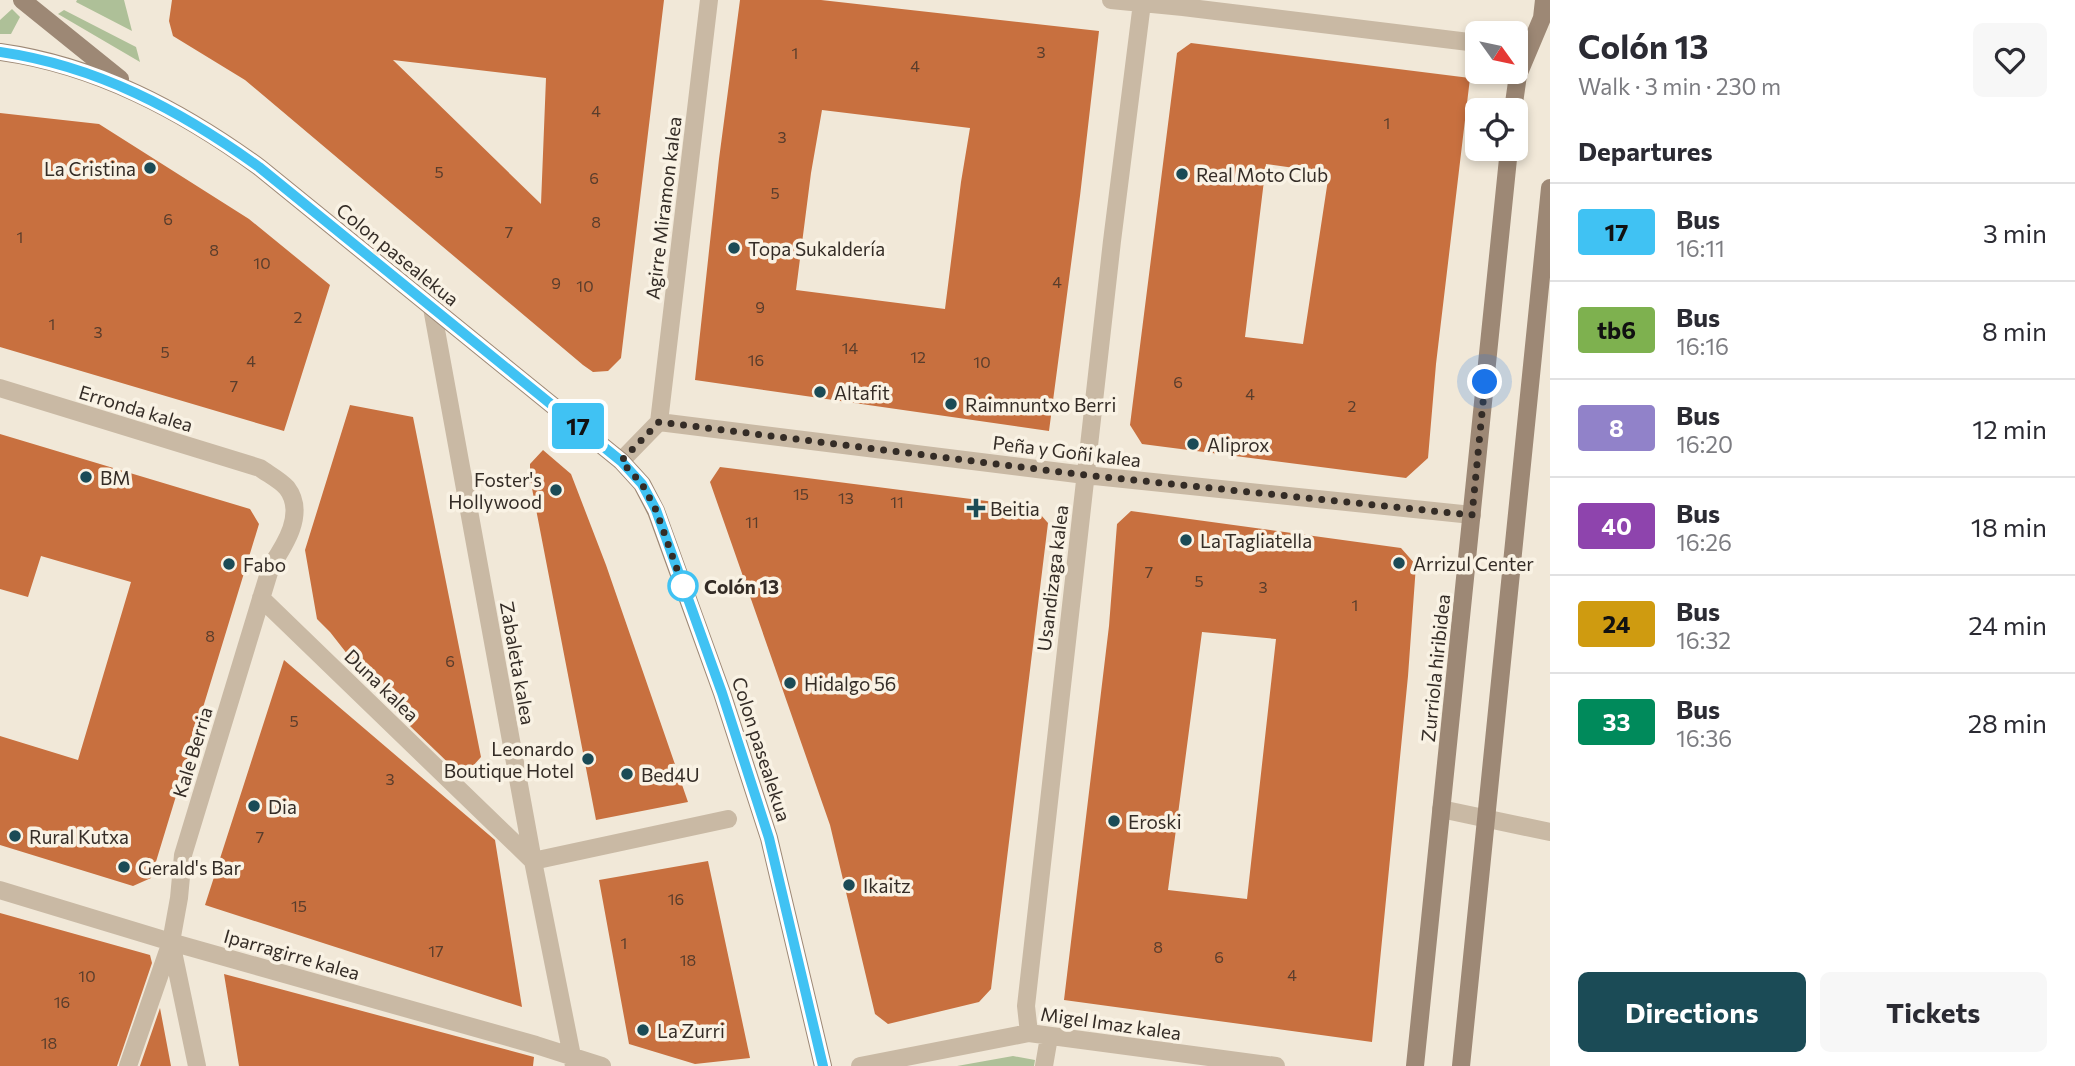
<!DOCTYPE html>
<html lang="en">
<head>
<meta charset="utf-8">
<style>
	:root { --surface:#fff; --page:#f7f7f7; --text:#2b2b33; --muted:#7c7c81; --line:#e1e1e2; --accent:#1b4b56 }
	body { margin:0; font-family:Commissioner,sans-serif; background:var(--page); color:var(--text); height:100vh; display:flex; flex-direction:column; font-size:26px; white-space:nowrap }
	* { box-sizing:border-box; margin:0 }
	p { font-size:23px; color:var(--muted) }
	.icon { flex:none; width:38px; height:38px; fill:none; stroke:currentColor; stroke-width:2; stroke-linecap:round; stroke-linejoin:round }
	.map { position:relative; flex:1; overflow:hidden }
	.sheet { display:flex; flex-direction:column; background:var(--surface); width:525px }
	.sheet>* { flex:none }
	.badge { padding:0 14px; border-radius:5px; font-size:24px; line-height:46px }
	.needle { width:46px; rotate:123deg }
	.buttons { position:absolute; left:1465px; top:21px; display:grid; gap:14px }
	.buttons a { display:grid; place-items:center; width:63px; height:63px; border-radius:10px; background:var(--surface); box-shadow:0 4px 10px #0003; font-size:35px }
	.you { position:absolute; width:35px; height:35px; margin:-18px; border:5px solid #fff; border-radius:50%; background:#1a73e8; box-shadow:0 0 0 10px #1a73e833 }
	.map>.badge { position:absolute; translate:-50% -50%; box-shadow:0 0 0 4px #fff }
	h2 { padding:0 28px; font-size:26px; line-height:63px }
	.round { display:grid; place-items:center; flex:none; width:74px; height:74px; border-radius:10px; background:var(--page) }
	.head { display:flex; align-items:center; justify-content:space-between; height:119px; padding:0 28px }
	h1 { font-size:33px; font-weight:700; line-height:52px }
	.primary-button { display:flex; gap:14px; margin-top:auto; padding:14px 28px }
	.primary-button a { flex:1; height:80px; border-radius:10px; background:var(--accent); color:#fff; font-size:28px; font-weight:700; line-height:80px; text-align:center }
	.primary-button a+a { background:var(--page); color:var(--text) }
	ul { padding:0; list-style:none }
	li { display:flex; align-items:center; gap:21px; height:98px; padding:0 28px; border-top:2px solid var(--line) }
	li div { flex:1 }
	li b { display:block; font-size:26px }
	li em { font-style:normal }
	li .badge { min-width:77px; font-weight:700; text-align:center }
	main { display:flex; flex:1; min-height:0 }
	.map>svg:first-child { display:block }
	.green { fill:#aec098 }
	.building { fill:#c8703f; fill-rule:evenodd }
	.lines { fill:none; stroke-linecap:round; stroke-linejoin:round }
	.lane { stroke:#c9b9a4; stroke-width:18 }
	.street { stroke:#c9b9a4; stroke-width:18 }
	.secondary { stroke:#9d8875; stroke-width:18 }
	.line-casing { stroke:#fff; stroke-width:16 }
	.line { stroke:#40c2f3; stroke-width:10 }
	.walk { stroke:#342c26; stroke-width:7; stroke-dasharray:0 12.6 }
	.poi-dot { fill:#1b4b56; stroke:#f9f2e4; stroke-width:2.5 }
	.stop-dot { fill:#fff; stroke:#40c2f3; stroke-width:3.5 }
	.labels { text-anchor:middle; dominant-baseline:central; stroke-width:7; stroke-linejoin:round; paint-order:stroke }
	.number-label { font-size:16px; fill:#593d2c }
	.poi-label { font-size:19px; fill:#342c26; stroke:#f9f2e4; text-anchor:start }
	.street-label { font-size:19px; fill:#342c26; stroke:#f9f2e4 }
	.stop-label { font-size:19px; font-weight:bold; fill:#342c26; stroke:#f9f2e4; text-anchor:start }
</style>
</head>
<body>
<main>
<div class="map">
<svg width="1550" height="1066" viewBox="0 0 1550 1066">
	<rect width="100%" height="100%" fill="#f1e8d8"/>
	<path class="green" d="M77 0H124L132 31 76 2Z
		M12 9 20 17 11 34H0V20Z
		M64 10 136 47 140 62 58 14Z
		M1013 1056 1035 1060 1034 1066H957Z"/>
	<path class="building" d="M172 0H664L621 358 608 371 593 372 583 365 245 80 173 36 169 21ZM393 60 546 78 541 204Z
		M740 0H821L1099 31 1080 196 1049 431 695 380 719 159ZM822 110 970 128 961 182 945 309 796 290 811 173Z
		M1191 43 1470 78 1436 364 1428 458 1406 478 1142 444 1130 425 1177 53ZM1266 164 1329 173 1303 344 1245 337Z
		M0 113 99 124 249 219 330 285 284 431 0 347Z
		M350 405 413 417 481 757 463 777 384 701 330 632 317 619 305 550Z
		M0 434 250 509 259 524 151 878 133 886 0 845V736L78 760 131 582 41 556 28 597 0 589Z
		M543 450 571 474 606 565 688 802 596 820 530 478V464Z
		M720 467 1034 507 1048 523 991 989 979 1002 888 1024 875 1014 830 825 710 482Z
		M1131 511 1401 548 1416 565 1408 676 1372 1042 1064 1000 1109 626 1117 524ZM1202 632 1276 639 1247 899 1168 890Z
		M284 660 495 840 522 1007 205 905Z
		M708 861 750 1058 695 1064 629 1044 599 880Z
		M0 913 150 955 152 963 117 1066H0Z
		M224 974 534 1057 533 1066H239Z
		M160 1008 171 1066H140Z"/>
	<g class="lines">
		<path class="lane" d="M1441 809 1550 832"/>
		<path class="street" d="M1111 0 1183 7 1477 43
			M432 308 533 861 574 1066
			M0 388 260 468C268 474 280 480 287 488 306 513 285 545 271 566L183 855 179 898 171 942 128 1066
			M659 422 1085 475 1472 515
			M659 422 709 0
			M621 461 659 422
			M261 598 533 861 728 819
			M0 890 171 942 536 1045 602 1066
			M171 942 197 1066
			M1029 1033 1026 1006 1112 241 1142 3
			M860 1066 1029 1033 1276 1066
			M1044 1066 1049 1037"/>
		<path class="secondary" d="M22 0 120 79
			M0 52C96 65 182 111 259 167L621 461 642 484 656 511 722 693 769 838 823 1066
			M1513 110 1518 75 1542 18 1544 0
			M1415 1066 1509 149
			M1461 1066 1550 188"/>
	</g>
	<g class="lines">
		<g class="line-casing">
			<path id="line" d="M0 52C97 66 180 110 259 167L621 461 642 484 656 510 722 693 769 838 823 1066"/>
		</g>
		<use href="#line" class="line"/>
		<path class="walk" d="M683 586 684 589 656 510 642 484 621 461 659 422 1085 475 1472 515 1485 382"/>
	</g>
	<g class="poi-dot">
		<circle cx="150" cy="168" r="7"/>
		<circle cx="1182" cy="174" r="7"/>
		<circle cx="734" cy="248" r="7"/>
		<circle cx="820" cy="392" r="7"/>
		<circle cx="951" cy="404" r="7"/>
		<circle cx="1193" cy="444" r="7"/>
		<circle cx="86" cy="477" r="7"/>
		<circle cx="556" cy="490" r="7"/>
		<path d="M972.5 497.5h7v7h7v7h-7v7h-7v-7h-7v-7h7z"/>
		<circle cx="1186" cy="540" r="7"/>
		<circle cx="1399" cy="563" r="7"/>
		<circle cx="229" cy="564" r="7"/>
		<circle cx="790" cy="683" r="7"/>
		<circle cx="588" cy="759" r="7"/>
		<circle cx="627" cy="774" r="7"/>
		<circle cx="254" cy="806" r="7"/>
		<circle cx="1114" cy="821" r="7"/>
		<circle cx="15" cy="836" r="7"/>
		<circle cx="124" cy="867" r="7"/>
		<circle cx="849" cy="885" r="7"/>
		<circle cx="643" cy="1030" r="7"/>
	</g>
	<circle class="stop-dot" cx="683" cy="586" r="14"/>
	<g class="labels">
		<g class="number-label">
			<text x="1041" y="51">3</text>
			<text x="795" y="52">1</text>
			<text x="915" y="65">4</text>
			<text x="596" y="110">4</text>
			<text x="1387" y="122">1</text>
			<text x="782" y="136">3</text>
			<text x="439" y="171">5</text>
			<text x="594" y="177">6</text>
			<text x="775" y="192">5</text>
			<text x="168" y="218">6</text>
			<text x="596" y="221">8</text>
			<text x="509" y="231">7</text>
			<text x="20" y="236">1</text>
			<text x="214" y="249">8</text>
			<text x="262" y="262">10</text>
			<text x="1057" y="281">4</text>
			<text x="556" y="282">9</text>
			<text x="585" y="285">10</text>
			<text x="760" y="306">9</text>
			<text x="298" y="316">2</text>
			<text x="52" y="323">1</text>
			<text x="98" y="331">3</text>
			<text x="850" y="347">14</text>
			<text x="165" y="351">5</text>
			<text x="918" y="356">12</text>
			<text x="756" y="359">16</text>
			<text x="251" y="360">4</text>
			<text x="982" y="361">10</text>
			<text x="1178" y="381">6</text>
			<text x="234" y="385">7</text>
			<text x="1250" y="393">4</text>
			<text x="1352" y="405">2</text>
			<text x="801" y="493">15</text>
			<text x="846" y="497">13</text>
			<text x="897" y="501">11</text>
			<text x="752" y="521">11</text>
			<text x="1149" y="571">7</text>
			<text x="1199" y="580">5</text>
			<text x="1263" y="586">3</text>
			<text x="1355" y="604">1</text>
			<text x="210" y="635">8</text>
			<text x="450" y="660">6</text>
			<text x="294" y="720">5</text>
			<text x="390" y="778">3</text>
			<text x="260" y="836">7</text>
			<text x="676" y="898">16</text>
			<text x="299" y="905">15</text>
			<text x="624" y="942">1</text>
			<text x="1158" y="946">8</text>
			<text x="436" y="950">17</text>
			<text x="1219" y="956">6</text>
			<text x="688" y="959">18</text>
			<text x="1292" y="974">4</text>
			<text x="87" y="975">10</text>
			<text x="62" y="1001">16</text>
			<text x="49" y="1042">18</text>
		</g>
		<g class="poi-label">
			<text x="136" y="168" text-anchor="end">La Cristina</text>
			<text x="1196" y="174">Real Moto Club</text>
			<text x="748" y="248">Topa Sukaldería</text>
			<text x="834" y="392">Altafit</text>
			<text x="965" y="404">Raimnuntxo Berri</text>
			<text x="1207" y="444">Aliprox</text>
			<text x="100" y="477">BM</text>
			<text x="542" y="479" text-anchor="end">Foster's<tspan x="542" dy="22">Hollywood</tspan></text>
			<text x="990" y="508">Beitia</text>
			<text x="1200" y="540">La Tagliatella</text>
			<text x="1413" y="563">Arrizul Center</text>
			<text x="243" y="564">Fabo</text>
			<text x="804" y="683">Hidalgo 56</text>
			<text x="574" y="748" text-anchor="end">Leonardo<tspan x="574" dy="22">Boutique Hotel</tspan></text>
			<text x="641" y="774">Bed4U</text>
			<text x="268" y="806">Dia</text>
			<text x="1128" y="821">Eroski</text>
			<text x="29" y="836">Rural Kutxa</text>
			<text x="138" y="867">Gerald's Bar</text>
			<text x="863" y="885">Ikaitz</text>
			<text x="657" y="1030">La Zurri</text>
		</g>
		<g class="street-label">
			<text transform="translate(663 208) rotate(-83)">Agirre Miramon kalea</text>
			<text transform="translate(398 254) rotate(39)">Colon pasealekua</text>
			<text transform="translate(136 408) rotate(17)">Erronda kalea</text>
			<text transform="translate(1067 451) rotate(7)">Peña y Goñi kalea</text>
			<text transform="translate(1052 578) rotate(-83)">Usandizaga kalea</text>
			<text transform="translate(518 663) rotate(80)">Zabaleta kalea</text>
			<text transform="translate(1435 668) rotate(-84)">Zurriola hiribidea</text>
			<text transform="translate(382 685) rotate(44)">Duna kalea</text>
			<text transform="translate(762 749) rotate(72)">Colon pasealekua</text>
			<text transform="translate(192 752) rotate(-73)">Kale Berria</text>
			<text transform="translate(292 954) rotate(16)">Iparragirre kalea</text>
			<text transform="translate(1111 1023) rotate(8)">Migel Imaz kalea</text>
		</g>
		<g class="stop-label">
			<text x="704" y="586">Colón 13</text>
		</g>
	</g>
</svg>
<div class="buttons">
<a><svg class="needle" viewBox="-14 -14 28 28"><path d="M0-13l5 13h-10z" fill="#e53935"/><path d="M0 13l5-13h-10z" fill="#7c7c81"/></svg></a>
<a><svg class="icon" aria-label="locate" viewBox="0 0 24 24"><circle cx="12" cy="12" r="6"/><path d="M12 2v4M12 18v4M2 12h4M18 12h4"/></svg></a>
</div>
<div class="you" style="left:1485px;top:382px"></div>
<b class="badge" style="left:578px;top:426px;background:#40c2f3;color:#111">17</b>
</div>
<section class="sheet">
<div class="head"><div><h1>Colón 13</h1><p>Walk · 3 min · 230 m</p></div><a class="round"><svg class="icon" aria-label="heart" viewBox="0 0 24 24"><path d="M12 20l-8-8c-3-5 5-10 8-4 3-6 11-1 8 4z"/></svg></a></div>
<h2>Departures</h2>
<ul>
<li><span class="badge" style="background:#40c2f3;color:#111">17</span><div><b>Bus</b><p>16:11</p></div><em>3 min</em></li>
<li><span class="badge" style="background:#7eb14f;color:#111">tb6</span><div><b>Bus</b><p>16:16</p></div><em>8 min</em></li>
<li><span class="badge" style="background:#9182c9;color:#fff">8</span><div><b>Bus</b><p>16:20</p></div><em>12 min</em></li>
<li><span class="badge" style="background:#8e44ad;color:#fff">40</span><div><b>Bus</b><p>16:26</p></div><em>18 min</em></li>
<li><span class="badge" style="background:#cf9b10;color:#111">24</span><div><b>Bus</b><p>16:32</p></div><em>24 min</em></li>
<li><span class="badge" style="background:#008a5b;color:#fff">33</span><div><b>Bus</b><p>16:36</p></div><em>28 min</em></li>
</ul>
<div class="primary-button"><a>Directions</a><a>Tickets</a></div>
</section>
</main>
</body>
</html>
